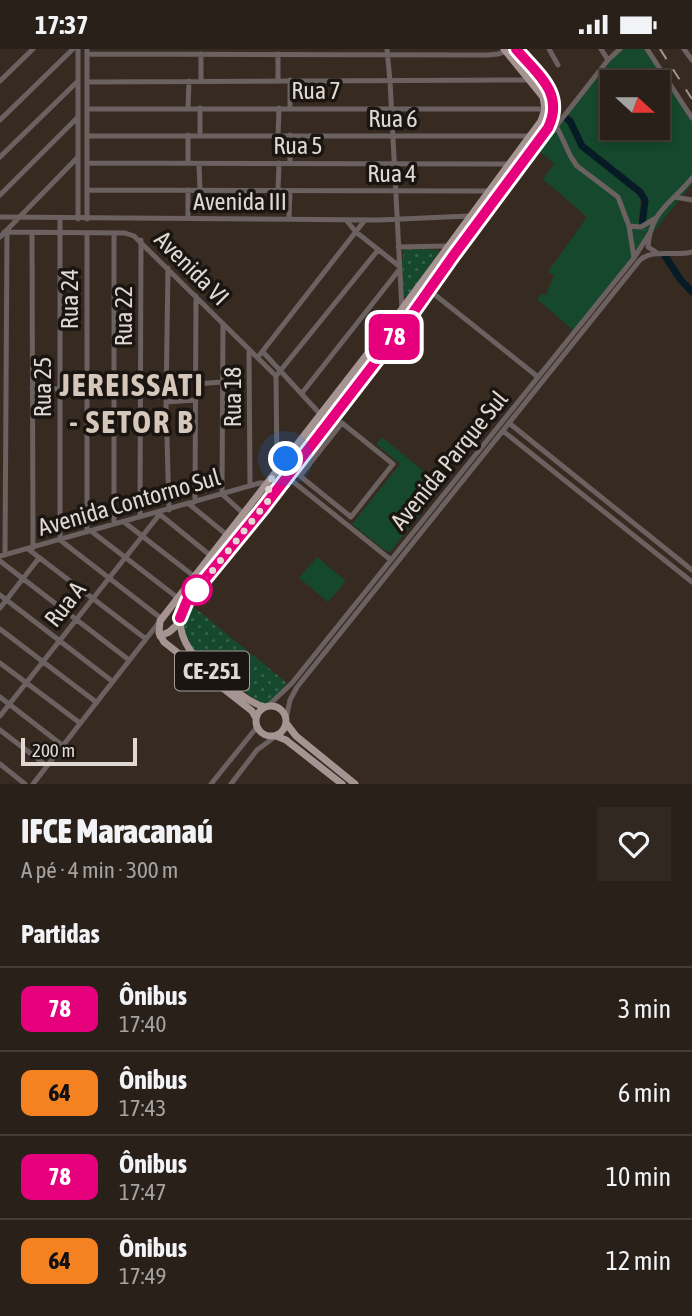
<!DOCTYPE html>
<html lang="pt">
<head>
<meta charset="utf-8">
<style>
	:root { --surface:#292019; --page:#312822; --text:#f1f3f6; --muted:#a5a3a2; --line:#453e38 }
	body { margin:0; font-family:"Asap Condensed",sans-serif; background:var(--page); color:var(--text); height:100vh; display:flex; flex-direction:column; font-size:26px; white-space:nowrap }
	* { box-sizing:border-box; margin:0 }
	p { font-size:23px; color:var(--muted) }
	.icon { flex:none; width:38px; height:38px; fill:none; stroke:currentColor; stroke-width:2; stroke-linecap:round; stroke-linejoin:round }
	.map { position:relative; height:735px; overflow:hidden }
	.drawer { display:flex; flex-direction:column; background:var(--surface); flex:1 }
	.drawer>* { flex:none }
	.badge { padding:0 14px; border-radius:10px; font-size:24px; line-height:46px }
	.needle { width:46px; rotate:111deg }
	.controls { position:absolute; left:600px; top:21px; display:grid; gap:14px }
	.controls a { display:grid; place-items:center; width:70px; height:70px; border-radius:0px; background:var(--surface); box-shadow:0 4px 10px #0003,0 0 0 2px var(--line); font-size:35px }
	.scale { position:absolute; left:21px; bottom:18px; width:116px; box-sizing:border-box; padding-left:7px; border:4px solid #e0d8d2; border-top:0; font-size:19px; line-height:24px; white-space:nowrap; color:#e0d8d2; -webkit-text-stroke:5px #1a1510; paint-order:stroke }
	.you { position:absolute; width:35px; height:35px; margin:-18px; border:5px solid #fff; border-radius:50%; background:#1a73e8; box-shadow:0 0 0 10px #1a73e833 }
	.map>.badge { position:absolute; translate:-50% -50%; box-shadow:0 0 0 4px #fff }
	h2 { padding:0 21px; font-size:26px; line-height:63px }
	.round { display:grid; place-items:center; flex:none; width:74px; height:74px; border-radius:0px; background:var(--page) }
	.headline { display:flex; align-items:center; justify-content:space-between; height:119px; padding:0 21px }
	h1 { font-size:33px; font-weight:800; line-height:52px }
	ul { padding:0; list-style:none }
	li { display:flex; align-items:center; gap:21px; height:84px; padding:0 21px; border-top:2px solid var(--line) }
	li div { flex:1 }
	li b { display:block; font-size:26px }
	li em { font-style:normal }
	li .badge { min-width:77px; font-weight:700; text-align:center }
	.status { display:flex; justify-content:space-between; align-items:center; height:49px; padding:0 35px; background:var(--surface); direction:ltr }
	.status svg { height:19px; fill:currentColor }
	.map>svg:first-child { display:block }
	.grass { fill:#15482c; fill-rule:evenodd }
	.wetland { fill:url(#wetland-marsh) }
	.park { fill:url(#park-dots) }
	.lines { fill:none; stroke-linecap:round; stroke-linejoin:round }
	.river { stroke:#061b25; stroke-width:7 }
	.minor { stroke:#6a6160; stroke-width:5 }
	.major { stroke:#a59491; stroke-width:7 }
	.rail { stroke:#a0968f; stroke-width:2; stroke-dasharray:12 12; stroke-linecap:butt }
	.line-casing { stroke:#fff; stroke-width:16 }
	.line { stroke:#e6007e; stroke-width:10 }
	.walk { stroke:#e0d8d2; stroke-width:7; stroke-dasharray:0 12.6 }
	.stop-dot { fill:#fff; stroke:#e6007e; stroke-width:3.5 }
	.labels { text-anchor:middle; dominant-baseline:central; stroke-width:7; stroke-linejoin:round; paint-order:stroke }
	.shield { fill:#1a1510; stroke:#a59e98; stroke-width:2 }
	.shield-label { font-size:23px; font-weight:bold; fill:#e0d8d2 }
	.street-label { font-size:24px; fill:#e0d8d2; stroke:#1a1510 }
	.district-label { font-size:32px; font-weight:bold; letter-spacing:2px; fill:#d6c7bb; stroke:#1a1510 }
</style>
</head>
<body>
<div class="status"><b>17:37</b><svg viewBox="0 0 49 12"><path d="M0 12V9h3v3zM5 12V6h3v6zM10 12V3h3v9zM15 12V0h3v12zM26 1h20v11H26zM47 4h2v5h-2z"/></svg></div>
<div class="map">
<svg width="692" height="735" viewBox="0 0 692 735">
	<defs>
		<pattern id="wetland-marsh" width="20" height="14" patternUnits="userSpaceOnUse" patternTransform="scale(1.75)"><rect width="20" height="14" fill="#15482c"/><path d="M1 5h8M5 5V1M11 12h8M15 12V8" fill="none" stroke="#37624a"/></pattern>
		<pattern id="park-dots" width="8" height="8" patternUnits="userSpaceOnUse" patternTransform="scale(1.75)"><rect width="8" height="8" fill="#15482c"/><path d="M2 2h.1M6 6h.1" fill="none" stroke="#37624a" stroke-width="1.8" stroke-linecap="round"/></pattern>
	</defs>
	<rect width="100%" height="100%" fill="#372b21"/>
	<path class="grass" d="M617 0H647L692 69V135L651 186C639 172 651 154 642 139L584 94 573 69 566 63ZM612 33H658V79H612Z
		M561 72 569 76 573 87 627 138C649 149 636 157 639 175 639 180 644 186 647 191L574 282 537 250 541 245 546 246 554 226 548 223 587 168 543 130 554 115 537 100 553 77 558 78Z
		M382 388 438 434 437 444 390 503 383 500 352 475 400 415 376 395Z
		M317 508 346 532 328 553 299 529Z"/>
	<path class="wetland" d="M566 63 573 69 584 94 642 139C652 155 639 172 651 186L647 191 638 176 641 152 637 145 580 100 569 76 561 72Z"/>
	<path class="park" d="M404 200 440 201 407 249 404 247 402 214Z
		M189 554 287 634 271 653 265 656 247 645 234 633 199 609 186 590 182 571Z"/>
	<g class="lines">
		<path class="river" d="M566 69 570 72 582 97 640 143 645 151 642 177
			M665 207 680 230 692 243"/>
		<path class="minor" d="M387 0 390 32 402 261
			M549 0 558 16
			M601 0 608 11
			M647 0 692 69
			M684 0 692 11
			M87 5 488 6 498 5 514 0
			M201 5V32
			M278 5V31
			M290 31V59
			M0 32 33 0
			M87 33 530 31
			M188 59 189 32
			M87 60H545
			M553 70 571 108 577 117 618 148 629 177 641 178 656 169
			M0 71 73 0
			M557 76 608 11 620 0
			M188 86V114
			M200 86V59
			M88 87H530
			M278 87 279 59
			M0 108 78 32
			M290 113V86
			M87 114 509 115
			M199 115 200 141
			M87 141 488 142
			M188 141V169
			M278 141 279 114
			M0 146 78 68
			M675 148 692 151
			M0 168 379 171 469 167 478 172
			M60 169V491L162 570
			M78 170V0
			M87 170V0
			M289 170 290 142
			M346 171 356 183 399 217
			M629 177 634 209
			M4 183 125 184 134 187 276 327
			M32 183 33 499
			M114 184V475
			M0 188 78 108
			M398 198 447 197
			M656 203 648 198C650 162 673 153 692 129
			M168 219 166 353 169 461
			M429 241 538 328
			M223 275 222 445 244 465
			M249 300 250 437
			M263 303 321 366
			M258 308 365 171
			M114 326 141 328
			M276 327 378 201
			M276 327 277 422
			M86 333 114 334
			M196 335 222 333
			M32 339 86 341
			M302 344 399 221
			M166 353 196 351
			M342 374 393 415 351 468 300 427Z
			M509 374 692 521
			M503 382 692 533
			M286 427 391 511
			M195 453 196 247
			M189 455 227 486
			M157 463 211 507
			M140 468 141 191
			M124 473 195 528
			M91 482 178 549
			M87 483V184
			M28 500 146 590
			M5 506 7 183
			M0 507 260 434H264L269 438V449
			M0 512 129 611
			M0 546 112 632
			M0 559 39 509
			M0 580 96 653
			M0 614 80 674
			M0 648 62 696
			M268 657 292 634 634 209 651 182
			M0 667 159 466
			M286 670 290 651 297 638 640 211C653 199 675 208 692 203
			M0 681 47 717
			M0 715 25 735
			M33 735 160 572
			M211 735 257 678
			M231 735 257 701 276 687"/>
		<path class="major" d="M180 570C180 582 183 591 190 601 200 615 248 655 265 658
			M160 587 169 583 176 577 187 552 263 459 410 268 453 207 548 79C565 45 537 25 516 0
			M256 672a15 15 0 1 1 30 0a15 15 0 1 1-30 0Z
			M256 669 252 662 164 593 159 584 160 572 396 268 541 72 545 60 543 48 504 0
			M286 674 296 687 355 735
			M276 687 286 691 342 735"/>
		<path class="rail" d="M660 0 692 50"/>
	</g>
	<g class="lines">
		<g class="line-casing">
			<path id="line" d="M180 569 187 552 263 459 410 268 453 207 548 79C565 44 537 25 516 0"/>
		</g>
		<use href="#line" class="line"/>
		<path class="walk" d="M197 541 193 546 268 452 270 444 267 436 286 410"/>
	</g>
	<circle class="stop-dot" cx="197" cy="541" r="14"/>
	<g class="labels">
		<rect class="shield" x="175" y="602.5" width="74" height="39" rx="5"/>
		<g class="shield-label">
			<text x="212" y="622">CE-251</text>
		</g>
		<g class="street-label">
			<text x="316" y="41">Rua 7</text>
			<text x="393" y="69">Rua 6</text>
			<text x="298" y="96">Rua 5</text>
			<text x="392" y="124">Rua 4</text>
			<text x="240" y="152">Avenida III</text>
			<text transform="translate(192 219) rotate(45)">Avenida VI</text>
			<text transform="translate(69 250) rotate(-90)">Rua 24</text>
			<text transform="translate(123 267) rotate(-90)">Rua 22</text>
			<text transform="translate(42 338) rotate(-90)">Rua 25</text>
			<text transform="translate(232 348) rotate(-90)">Rua 18</text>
			<text transform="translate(449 411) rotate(-51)">Avenida Parque Sul</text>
			<text transform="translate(129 453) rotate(-16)">Avenida Contorno Sul</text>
			<text transform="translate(65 555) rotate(-52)">Rua A</text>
		</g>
		<g class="district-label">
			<text x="132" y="335">JEREISSATI<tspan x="132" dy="37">- SETOR B</tspan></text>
		</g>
	</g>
</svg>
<div class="controls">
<a><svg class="needle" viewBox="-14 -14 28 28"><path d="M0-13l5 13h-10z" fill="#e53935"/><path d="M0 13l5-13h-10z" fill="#a5a3a2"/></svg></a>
</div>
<div class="scale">200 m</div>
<div class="you" style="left:286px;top:410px"></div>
<b class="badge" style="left:394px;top:288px;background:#e6007e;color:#fff">78</b>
</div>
<section class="drawer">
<div class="headline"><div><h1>IFCE Maracanaú</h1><p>A pé · 4 min · 300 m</p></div><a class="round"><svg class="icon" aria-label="heart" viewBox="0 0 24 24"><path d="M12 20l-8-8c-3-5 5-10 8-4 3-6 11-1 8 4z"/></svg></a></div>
<h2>Partidas</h2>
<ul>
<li><span class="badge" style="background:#e6007e;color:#fff">78</span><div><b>Ônibus</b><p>17:40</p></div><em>3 min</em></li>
<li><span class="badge" style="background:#f58220;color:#111">64</span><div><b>Ônibus</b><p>17:43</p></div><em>6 min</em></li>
<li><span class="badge" style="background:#e6007e;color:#fff">78</span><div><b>Ônibus</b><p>17:47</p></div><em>10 min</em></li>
<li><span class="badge" style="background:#f58220;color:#111">64</span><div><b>Ônibus</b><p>17:49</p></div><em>12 min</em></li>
</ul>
</section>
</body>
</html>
